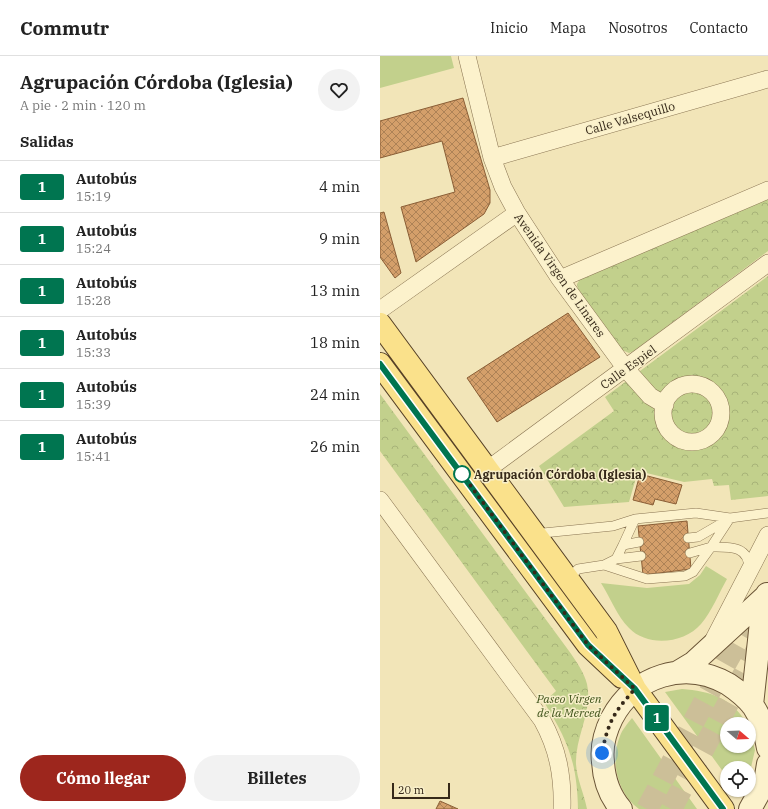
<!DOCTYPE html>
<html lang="es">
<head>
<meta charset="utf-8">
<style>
	:root { --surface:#fff; --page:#f2f2f2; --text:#222; --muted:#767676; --line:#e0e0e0; --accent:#9d261d }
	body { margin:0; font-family:"IBM Plex Serif",serif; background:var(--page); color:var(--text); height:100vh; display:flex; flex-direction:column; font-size:15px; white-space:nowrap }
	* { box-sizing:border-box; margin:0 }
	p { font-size:13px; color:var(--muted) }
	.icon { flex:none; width:22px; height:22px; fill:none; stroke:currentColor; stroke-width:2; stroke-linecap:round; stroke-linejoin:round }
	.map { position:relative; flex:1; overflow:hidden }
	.drawer { display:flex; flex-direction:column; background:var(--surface); width:380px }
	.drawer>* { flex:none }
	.badge { padding:0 8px; border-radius:3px; font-size:14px; line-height:26px }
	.needle { width:26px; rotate:109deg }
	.tools { position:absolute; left:340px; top:661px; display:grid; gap:8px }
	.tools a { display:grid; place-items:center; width:36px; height:36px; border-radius:50%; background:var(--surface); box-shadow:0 1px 3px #0004; font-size:20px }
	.scale { position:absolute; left:12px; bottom:10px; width:58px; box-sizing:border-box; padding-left:4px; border:2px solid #362919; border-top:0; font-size:11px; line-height:14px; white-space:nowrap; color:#362919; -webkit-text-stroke:3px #f8efc9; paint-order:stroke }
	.you { position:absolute; width:20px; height:20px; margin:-10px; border:3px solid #fff; border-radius:50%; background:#1a73e8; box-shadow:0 0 0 6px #1a73e833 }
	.map>.badge { position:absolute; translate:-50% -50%; box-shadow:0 0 0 2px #fff }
	h2 { padding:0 20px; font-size:15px; line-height:36px }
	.round { display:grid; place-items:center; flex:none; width:42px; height:42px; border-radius:21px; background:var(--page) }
	.overview { display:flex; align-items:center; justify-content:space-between; height:68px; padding:0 20px }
	h1 { font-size:19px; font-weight:700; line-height:30px }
	.action { display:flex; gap:8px; margin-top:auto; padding:8px 20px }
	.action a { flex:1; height:46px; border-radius:24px; background:var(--accent); color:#fff; font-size:16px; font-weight:700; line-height:46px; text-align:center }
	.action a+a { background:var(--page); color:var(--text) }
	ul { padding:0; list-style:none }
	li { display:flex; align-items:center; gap:12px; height:52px; padding:0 20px; border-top:1px solid var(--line) }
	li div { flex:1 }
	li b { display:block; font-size:15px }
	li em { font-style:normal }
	li .badge { min-width:44px; font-weight:700; text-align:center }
	header { display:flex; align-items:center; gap:24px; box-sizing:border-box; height:56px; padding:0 20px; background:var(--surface); border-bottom:1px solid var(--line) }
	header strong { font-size:19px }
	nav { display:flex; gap:22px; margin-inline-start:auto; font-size:14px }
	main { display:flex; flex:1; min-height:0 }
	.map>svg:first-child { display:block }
	.grass { fill:#c2d08c }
	.park { fill:url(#park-crowns) }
	.building { fill:url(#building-cross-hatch); stroke:#8a5e36 }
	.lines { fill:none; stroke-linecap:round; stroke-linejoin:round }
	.primary-tunnel { stroke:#ccbf98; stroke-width:22; stroke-dasharray:22 11; stroke-linecap:butt }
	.lane-casing { stroke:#897452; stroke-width:10 }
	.street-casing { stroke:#897452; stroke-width:18 }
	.secondary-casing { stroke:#6a5436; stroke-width:24 }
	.primary-casing { stroke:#564127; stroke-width:24 }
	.lane { stroke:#fcf2cc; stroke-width:9 }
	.street { stroke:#fcf2cc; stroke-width:17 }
	.secondary { stroke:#fcf2cc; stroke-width:22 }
	.primary { stroke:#fae18b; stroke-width:22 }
	.line-casing { stroke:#fff; stroke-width:9 }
	.line { stroke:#007550; stroke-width:6 }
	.walk { stroke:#362919; stroke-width:4; stroke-dasharray:0 7.2 }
	.stop-dot { fill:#fff; stroke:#007550; stroke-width:2 }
	.labels { text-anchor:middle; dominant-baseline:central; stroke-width:3; stroke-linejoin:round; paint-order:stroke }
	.street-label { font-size:12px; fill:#362919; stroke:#f8efc9 }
	.stop-label { font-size:12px; font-weight:bold; fill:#362919; stroke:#f8efc9; text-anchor:start }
	.park-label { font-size:12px; font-style:italic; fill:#42551d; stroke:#f8efc9 }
</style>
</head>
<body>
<header>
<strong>Commutr</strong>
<nav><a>Inicio</a><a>Mapa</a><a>Nosotros</a><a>Contacto</a></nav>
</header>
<main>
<section class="drawer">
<div class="overview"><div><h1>Agrupación Córdoba (Iglesia)</h1><p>A pie · 2 min · 120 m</p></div><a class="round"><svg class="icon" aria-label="heart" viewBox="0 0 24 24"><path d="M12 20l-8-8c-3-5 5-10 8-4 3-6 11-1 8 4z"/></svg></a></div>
<h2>Salidas</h2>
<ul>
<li><span class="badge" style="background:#007550;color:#fff">1</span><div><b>Autobús</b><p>15:19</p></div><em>4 min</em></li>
<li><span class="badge" style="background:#007550;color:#fff">1</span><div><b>Autobús</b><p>15:24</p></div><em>9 min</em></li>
<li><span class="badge" style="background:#007550;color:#fff">1</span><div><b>Autobús</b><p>15:28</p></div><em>13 min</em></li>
<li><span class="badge" style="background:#007550;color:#fff">1</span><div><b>Autobús</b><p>15:33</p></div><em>18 min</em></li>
<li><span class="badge" style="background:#007550;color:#fff">1</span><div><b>Autobús</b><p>15:39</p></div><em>24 min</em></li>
<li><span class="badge" style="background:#007550;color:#fff">1</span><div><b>Autobús</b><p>15:41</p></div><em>26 min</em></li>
</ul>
<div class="action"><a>Cómo llegar</a><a>Billetes</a></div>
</section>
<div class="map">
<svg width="388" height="753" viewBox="0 0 388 753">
	<defs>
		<pattern id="park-crowns" width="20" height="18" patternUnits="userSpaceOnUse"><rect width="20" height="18" fill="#c2d08c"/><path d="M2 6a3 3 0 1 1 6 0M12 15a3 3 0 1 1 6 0" fill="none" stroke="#a7b378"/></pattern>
		<pattern id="building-cross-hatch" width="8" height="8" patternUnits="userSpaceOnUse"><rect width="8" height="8" fill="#d49f6a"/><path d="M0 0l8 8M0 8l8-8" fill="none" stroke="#ad8256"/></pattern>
	</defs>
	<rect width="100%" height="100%" fill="#f2e5b8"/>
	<path class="grass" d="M0 0H71L74 12 0 32Z
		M326 510 347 523C339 537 332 555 321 568 304 588 267 591 249 572 237 560 230 541 221 527L267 532 309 528 320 519Z
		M302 633C330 635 352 642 367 668H347V690H369V674L375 694 369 720V712H347V721L285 636Z
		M252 662 317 753H259C237 738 230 704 240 680 242 674 248 667 252 662Z"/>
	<path class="park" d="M388 142V195L254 295 249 297 242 294 198 233 197 228 200 223Z
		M388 220V440L351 444 349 429 334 430 332 423 304 426 258 415 249 446 184 451 159 410 234 355 225 341Z
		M0 338 189 595C196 605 204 616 207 628 213 655 195 681 196 708 197 724 204 737 207 753H198C197 706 188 685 164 646L176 635 0 395Z"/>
	<path class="building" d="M83 42 110 134V147L104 158 36 206 21 151 75 136 62 85 0 102V65Z
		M4 156 21 217 15 222 0 201V157Z
		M188 257 220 301 117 366 87 322Z
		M260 418 302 429 296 448 275 443 273 449 253 444Z
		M307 465 311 513 263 519 258 470Z
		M60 745 78 753H56Z"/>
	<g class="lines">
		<path class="primary-tunnel" d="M267 753 329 637 378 550
			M291 753 379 590"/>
		<g class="lane-casing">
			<path id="lane" d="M156 475 163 477 233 470 255 463 316 457 350 462 388 457
				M308 482 318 481 349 463
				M243 489 255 463
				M310 497 331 491 350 462
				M236 503 243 489 259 486
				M224 509 236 503 261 500
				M192 525 193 518 198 513 224 509 267 523 305 520 313 516 331 491C349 491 369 489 369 513"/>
		</g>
		<g class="street-casing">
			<path id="street" d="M87 0 112 102 123 131 137 157 180 223 246 313 270 340 285 349
				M112 102 388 23
				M180 223 388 134
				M0 254 137 157
				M283 357a29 29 0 1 1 58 0a29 29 0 1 1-58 0Z
				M107 414 388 207
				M0 444 162 664C178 693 183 720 182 753
				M334 583 388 479"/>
		</g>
		<g class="secondary-casing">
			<path id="secondary" d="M298 616 313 607 388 538
				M372 649 381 566 387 538
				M241 753C229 739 224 723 223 706 221 691 225 676 232 662 254 620 305 603 348 628 357 634 366 641 373 650 382 663 385 677 388 692
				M370 753 385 726 388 708"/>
		</g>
		<g class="primary-casing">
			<path id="primary" d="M0 268 226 575 255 633 343 753
				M0 308 208 589 242 621"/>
		</g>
		<use href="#lane" class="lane"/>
		<use href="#street" class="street"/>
		<use href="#secondary" class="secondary"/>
		<use href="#primary" class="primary"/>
	</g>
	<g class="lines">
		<g class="line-casing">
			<path id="line" d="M0 308 208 589 255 633 343 753"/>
		</g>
		<use href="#line" class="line"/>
		<path class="walk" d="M82 418 208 589 255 633C234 656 228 666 222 697"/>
	</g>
	<circle class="stop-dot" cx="82" cy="418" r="8"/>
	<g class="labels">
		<g class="street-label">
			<text transform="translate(250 62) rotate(-16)">Calle Valsequillo</text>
			<text transform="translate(180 219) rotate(55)">Avenida Virgen de Linares</text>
			<text transform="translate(248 311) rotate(-36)">Calle Espiel</text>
		</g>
		<g class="stop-label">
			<text x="94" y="418">Agrupación Córdoba (Iglesia)</text>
		</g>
		<g class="park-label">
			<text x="189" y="642">Paseo Virgen<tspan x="189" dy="14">de la Merced</tspan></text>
		</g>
	</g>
</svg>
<div class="tools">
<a><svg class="needle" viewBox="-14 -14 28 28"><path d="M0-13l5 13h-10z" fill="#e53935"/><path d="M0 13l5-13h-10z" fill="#767676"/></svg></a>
<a><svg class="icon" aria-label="locate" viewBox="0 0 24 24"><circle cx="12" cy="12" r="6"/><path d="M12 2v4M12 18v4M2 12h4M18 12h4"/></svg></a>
</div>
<div class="scale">20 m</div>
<div class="you" style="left:222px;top:697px"></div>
<b class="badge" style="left:277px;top:662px;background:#007550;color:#fff">1</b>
</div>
</main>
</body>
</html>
